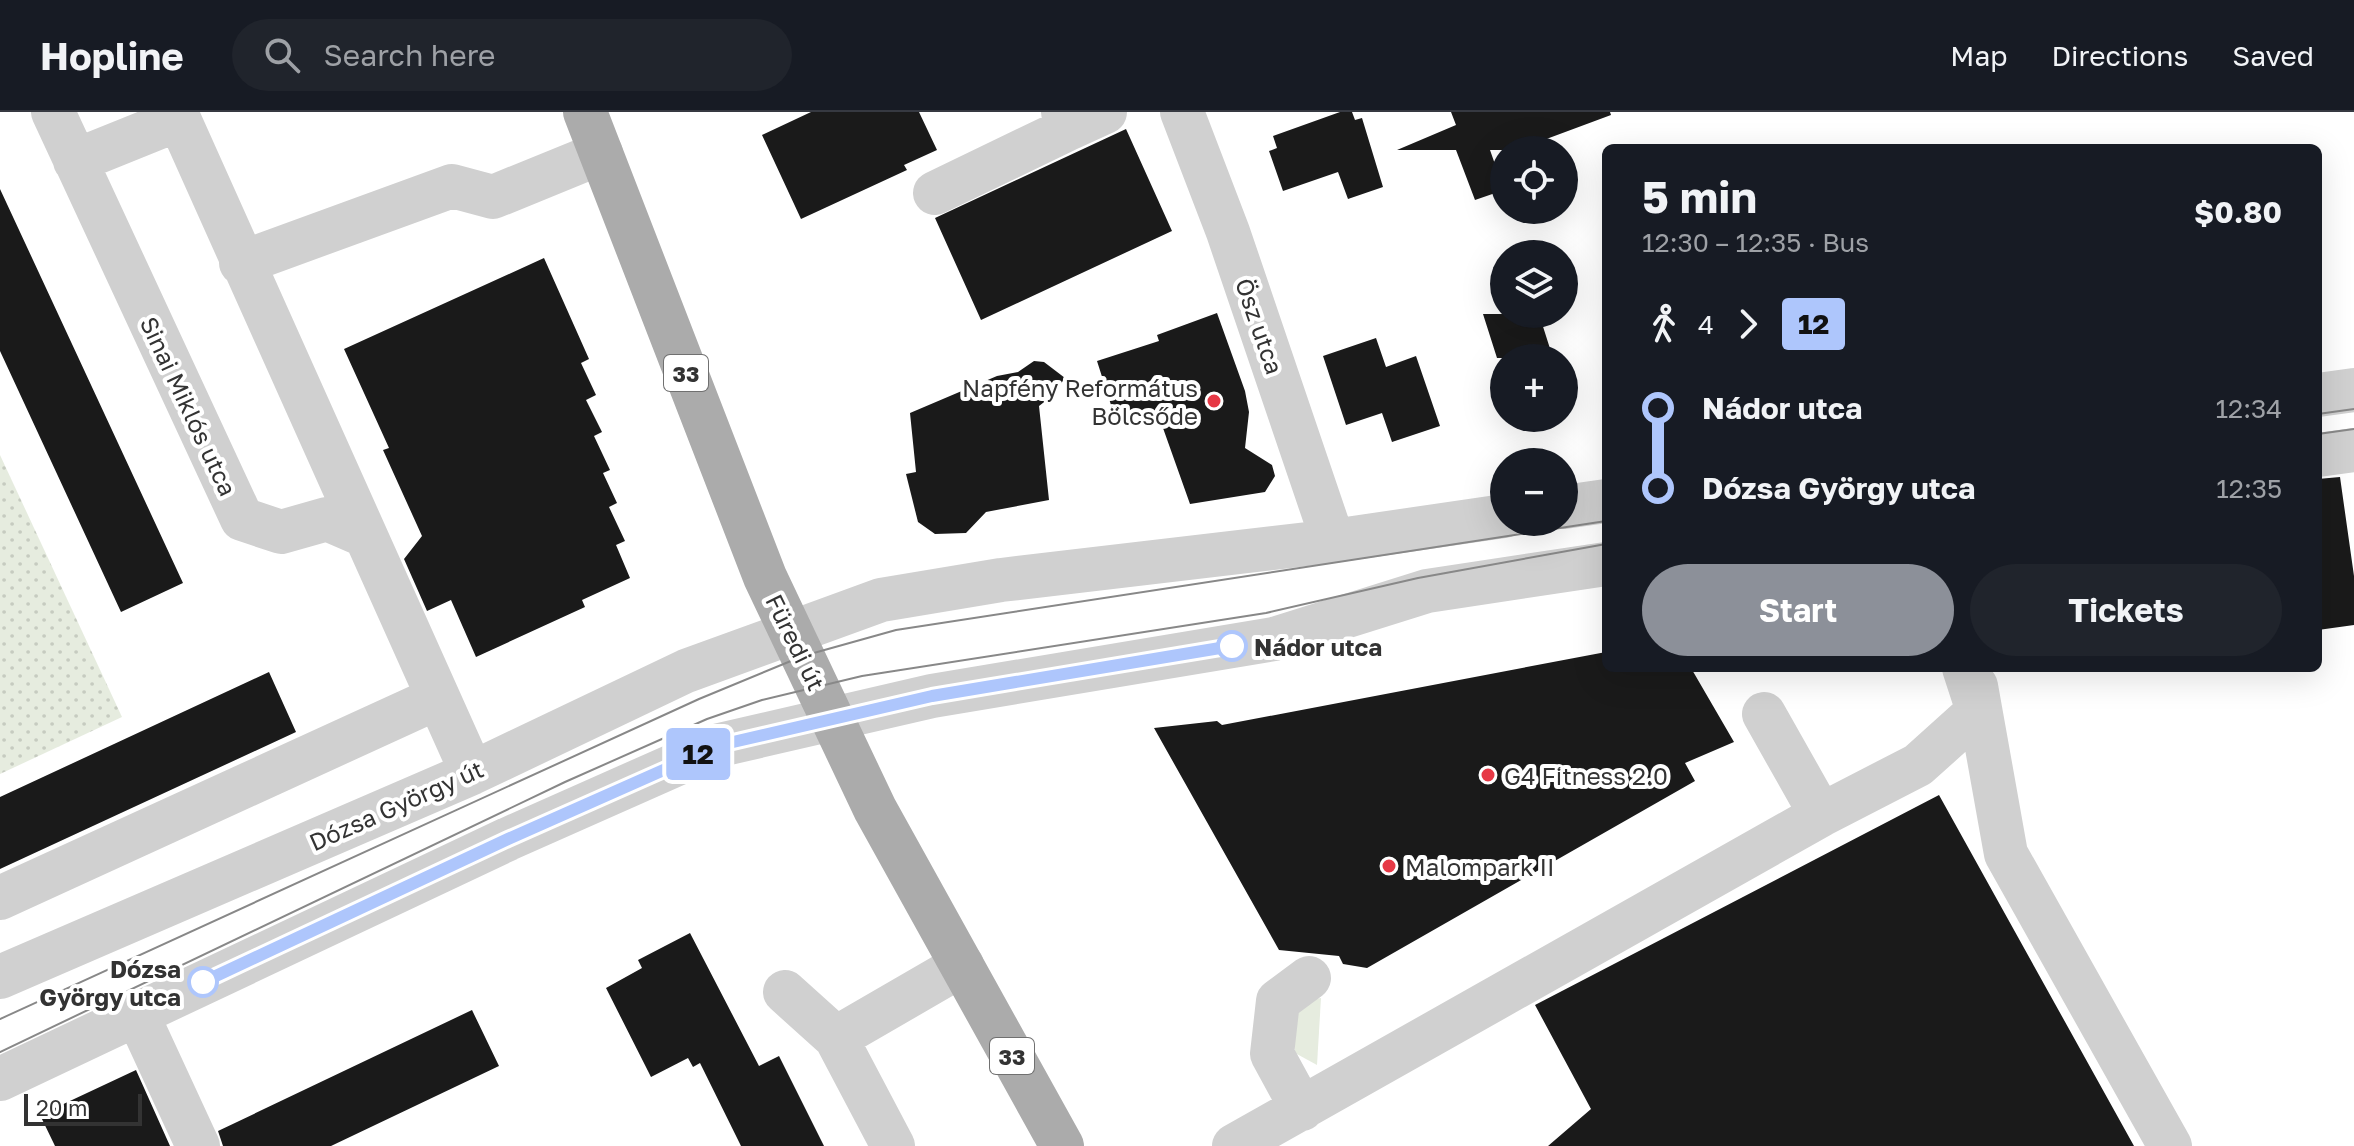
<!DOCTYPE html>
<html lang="en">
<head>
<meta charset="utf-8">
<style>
	:root { --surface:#171b24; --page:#20242c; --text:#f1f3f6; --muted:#9ea1a6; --line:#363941; --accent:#8c9099 }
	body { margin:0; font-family:"Golos Text",sans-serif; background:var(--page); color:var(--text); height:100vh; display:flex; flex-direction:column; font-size:30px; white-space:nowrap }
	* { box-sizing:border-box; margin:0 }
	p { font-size:26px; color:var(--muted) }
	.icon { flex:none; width:44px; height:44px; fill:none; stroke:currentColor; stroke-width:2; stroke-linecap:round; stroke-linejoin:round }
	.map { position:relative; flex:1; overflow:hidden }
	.sheet { position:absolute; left:1602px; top:32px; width:720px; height:528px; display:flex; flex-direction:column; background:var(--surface); border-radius:12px; box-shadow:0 8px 32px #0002 }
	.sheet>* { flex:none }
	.badge { padding:0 16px; border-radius:6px; font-size:28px; line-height:52px }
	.controls { position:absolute; left:1490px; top:24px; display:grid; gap:16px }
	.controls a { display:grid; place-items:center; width:88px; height:88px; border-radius:50%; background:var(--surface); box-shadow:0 8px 32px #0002; font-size:40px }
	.scale { position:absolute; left:24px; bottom:20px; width:118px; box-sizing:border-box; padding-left:8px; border:4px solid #333; border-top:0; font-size:22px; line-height:28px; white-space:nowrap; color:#333; -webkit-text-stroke:6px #fff; paint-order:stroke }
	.map>.badge { position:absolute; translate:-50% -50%; box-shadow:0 0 0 4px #fff }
	.legs { display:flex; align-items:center; gap:12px; height:88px; padding:0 40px; font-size:26px }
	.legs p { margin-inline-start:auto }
	.head { display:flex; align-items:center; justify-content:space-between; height:136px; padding:0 40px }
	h1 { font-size:44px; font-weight:700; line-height:60px }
	.button { display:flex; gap:16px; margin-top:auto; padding:16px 40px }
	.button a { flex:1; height:92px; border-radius:48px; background:var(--accent); color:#fff; font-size:32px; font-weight:700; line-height:92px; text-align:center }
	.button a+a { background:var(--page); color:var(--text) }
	ul { padding:0 40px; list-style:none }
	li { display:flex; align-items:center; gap:28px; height:80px; font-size:30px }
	li i { display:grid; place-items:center; width:12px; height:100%; margin:0 10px; background:currentColor }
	li i::after { content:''; width:20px; height:20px; margin:-10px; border:6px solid; border-radius:50%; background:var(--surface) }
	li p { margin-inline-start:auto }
	li:first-child i { background:linear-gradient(#0000 50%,currentColor 0) }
	li:last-child i { background:linear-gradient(currentColor 50%,#0000 0) }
	header { display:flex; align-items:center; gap:48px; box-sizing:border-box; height:112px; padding:0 40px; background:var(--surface); border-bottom:2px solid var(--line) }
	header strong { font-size:38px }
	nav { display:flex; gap:44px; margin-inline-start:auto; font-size:28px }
	.search { width:560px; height:72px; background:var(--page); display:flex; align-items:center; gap:20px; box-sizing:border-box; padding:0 28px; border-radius:44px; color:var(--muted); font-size:30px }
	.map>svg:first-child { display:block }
	.green { fill:#e6ecdf }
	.park { fill:url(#park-dots) }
	.building { fill:#1a1a1a }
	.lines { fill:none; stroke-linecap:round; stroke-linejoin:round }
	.minor { stroke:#d0d0d0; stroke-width:44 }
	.major { stroke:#ababab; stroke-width:44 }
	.tram { stroke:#888; stroke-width:2 }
	.line-1-casing { stroke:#fff; stroke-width:18 }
	.line-1 { stroke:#aec6fc; stroke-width:12 }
	.poi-dot { fill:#e63946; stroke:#fff; stroke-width:3 }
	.stop-1-dot { fill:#fff; stroke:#aec6fc; stroke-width:4 }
	.labels { text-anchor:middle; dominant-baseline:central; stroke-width:8; stroke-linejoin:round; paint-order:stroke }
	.shield { fill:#fff; stroke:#707070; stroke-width:2 }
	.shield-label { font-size:22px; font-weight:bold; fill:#333 }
	.street-label { font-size:24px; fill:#333; stroke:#fff }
	.poi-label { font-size:24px; fill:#333; stroke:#fff; text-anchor:start }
	.stop-label { font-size:24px; font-weight:bold; fill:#333; stroke:#fff; text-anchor:start }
</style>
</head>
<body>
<header>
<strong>Hopline</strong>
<div class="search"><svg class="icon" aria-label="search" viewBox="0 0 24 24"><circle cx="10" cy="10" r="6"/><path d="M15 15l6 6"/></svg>Search here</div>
<nav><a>Map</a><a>Directions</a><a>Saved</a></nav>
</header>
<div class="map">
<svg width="2354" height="1034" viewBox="0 0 2354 1034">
	<defs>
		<pattern id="park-dots" width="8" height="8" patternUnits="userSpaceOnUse" patternTransform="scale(2)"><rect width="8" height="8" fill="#e6ecdf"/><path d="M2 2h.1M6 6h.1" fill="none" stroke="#c6cbc0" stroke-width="1.8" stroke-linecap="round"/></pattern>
	</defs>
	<rect width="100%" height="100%" fill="#fff"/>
	<path class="green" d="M1321 886 1317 953 1295 941 1290 903 1309 888Z"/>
	<path class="park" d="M0 343 122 605 0 662Z"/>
	<path class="building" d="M811 0H919L937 38 904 53 907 58 801 107 762 23Z
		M1340 0H1352L1355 8 1362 6 1383 75 1348 87 1338 60 1283 79 1269 39 1277 36 1273 24Z
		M1451 0H1610L1611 3 1541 29 1545 38H1490L1504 78 1475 88 1456 38H1397L1456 13Z
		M1126 17 1172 119 981 208 935 106Z
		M0 77 183 471 121 500 0 239Z
		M544 146 589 247 581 251 596 283 586 288 602 320 594 324 610 358 603 361 617 391 609 395 625 429 616 433 630 466 582 488 585 495 476 545 451 488 427 499 404 447 422 424 383 338 389 336 344 237Z
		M1217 201 1245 279 1249 300 1245 336 1272 353 1275 364 1265 380 1190 392 1158 302 1118 315 1097 249 1159 229 1157 223Z
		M1483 202H1539L1553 246H1497Z
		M1376 226 1386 255 1416 244 1440 314 1392 330 1382 301 1346 313 1323 244Z
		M1034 249 1044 250 1065 266 1052 284 1039 294 1049 388 986 400 966 421 935 422 918 410 906 362 916 360 910 301 997 264 1018 260Z
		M2340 365 2354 464V513L2318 518V367Z
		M1606 540V556H1691L1734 630 1685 651 1695 669 1367 856 1343 852 1339 844 1279 838 1154 616 1217 609 1222 613Z
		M269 560 296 620 0 757V685Z
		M1939 683 2134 1034H1548L1591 997 1535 893Z
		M690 821 759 954 779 944 824 1034H741L700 951 693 955 688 946 651 965 606 876 642 856 638 848Z
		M472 898 499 954 331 1034H223L218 1019Z
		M136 958 170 1034H55L40 1003Z"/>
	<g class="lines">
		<path class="minor" d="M53 0 242 407 281 420 327 407 364 423
			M1182 0 1228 120 1333 429
			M1070 16 1105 0
			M75 49 179 7 472 661
			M935 81 1070 16 1063 0
			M241 151 452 74 493 85 601 41
			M2318 283 2354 278
			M2318 343 2354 338
			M1564 395 1606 389
			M1976 574 2006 742 2170 1034
			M1764 602 1821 703
			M0 786 437 586
			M0 865 472 661 686 559 881 488 1001 468 1333 429 1504 404
			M785 880 836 926 893 1034
			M137 902 198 1034
			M836 926 962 853
			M0 967 508 727 720 633 932 584 1274 527 1427 479 1606 452
			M1302 997 1272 942 1278 889 1309 866
			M1234 1034 1821 703 1918 653 1978 599 1964 556"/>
		<path class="major" d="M585 0 765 465 875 697 1062 1034"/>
		<path class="tram" d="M2318 302 2354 297
			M2318 322 2354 317
			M0 907 699 587 803 544 896 518 1606 409
			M0 940 565 670 707 607 762 588 862 564 1266 501 1418 466 1606 432"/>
	</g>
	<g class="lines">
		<g class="line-1-casing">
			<path id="line-1" d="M203 870 508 727 720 633 932 584 1232 534"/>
		</g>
		<use href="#line-1" class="line-1"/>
	</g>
	<g class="poi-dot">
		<circle cx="1214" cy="289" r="8"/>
		<circle cx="1488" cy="663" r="8"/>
		<circle cx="1389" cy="754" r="8"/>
	</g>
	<g class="stop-1-dot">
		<circle cx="1232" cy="534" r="14"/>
		<circle cx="203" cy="870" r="14"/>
	</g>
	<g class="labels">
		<g class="shield">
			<rect x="664" y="243" width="44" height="36" rx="6"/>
			<rect x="990" y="926" width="44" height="36" rx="6"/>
		</g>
		<g class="shield-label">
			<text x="686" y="261">33</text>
			<text x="1012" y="944">33</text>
		</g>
		<g class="street-label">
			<text transform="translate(1260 214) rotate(71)">Ösz utca</text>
			<text transform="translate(189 294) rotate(65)">Sinai Miklós utca</text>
			<text transform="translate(796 530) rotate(64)">Füredi út</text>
			<text transform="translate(396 693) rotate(-24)">Dózsa György út</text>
		</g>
		<g class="poi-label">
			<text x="1198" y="275" text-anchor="end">Napfény Református<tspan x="1198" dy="28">Bölcsőde</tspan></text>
			<text x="1504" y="663">G4 Fitness 2.0</text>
			<text x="1405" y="754">Malompark II</text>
		</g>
		<g class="stop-label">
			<text x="1254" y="534">Nádor utca</text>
			<text x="181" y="856" text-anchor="end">Dózsa<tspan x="181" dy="28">György utca</tspan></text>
		</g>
	</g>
</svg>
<div class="controls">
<a><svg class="icon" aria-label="locate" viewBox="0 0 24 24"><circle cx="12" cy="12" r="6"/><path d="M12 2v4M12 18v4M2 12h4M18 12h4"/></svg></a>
<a><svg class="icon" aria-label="layers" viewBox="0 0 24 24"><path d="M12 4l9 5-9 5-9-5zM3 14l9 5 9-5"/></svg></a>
<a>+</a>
<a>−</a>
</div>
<div class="scale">20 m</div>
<b class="badge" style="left:698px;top:642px;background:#aec6fc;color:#111">12</b>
<section class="sheet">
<div class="head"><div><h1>5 min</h1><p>12:30 – 12:35 · Bus</p></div><b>$0.80</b></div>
<div class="legs"><svg class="icon" aria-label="walk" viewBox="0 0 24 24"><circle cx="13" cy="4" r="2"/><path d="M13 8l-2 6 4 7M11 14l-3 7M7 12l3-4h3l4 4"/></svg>4<svg class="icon" aria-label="forward" viewBox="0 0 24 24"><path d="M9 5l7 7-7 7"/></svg><b class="badge" style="background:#aec6fc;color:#111">12</b></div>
<ul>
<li><i style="color:#aec6fc"></i><b>Nádor utca</b><p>12:34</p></li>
<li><i style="color:#aec6fc"></i><b>Dózsa György utca</b><p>12:35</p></li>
</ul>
<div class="button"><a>Start</a><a>Tickets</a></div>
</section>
</div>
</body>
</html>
